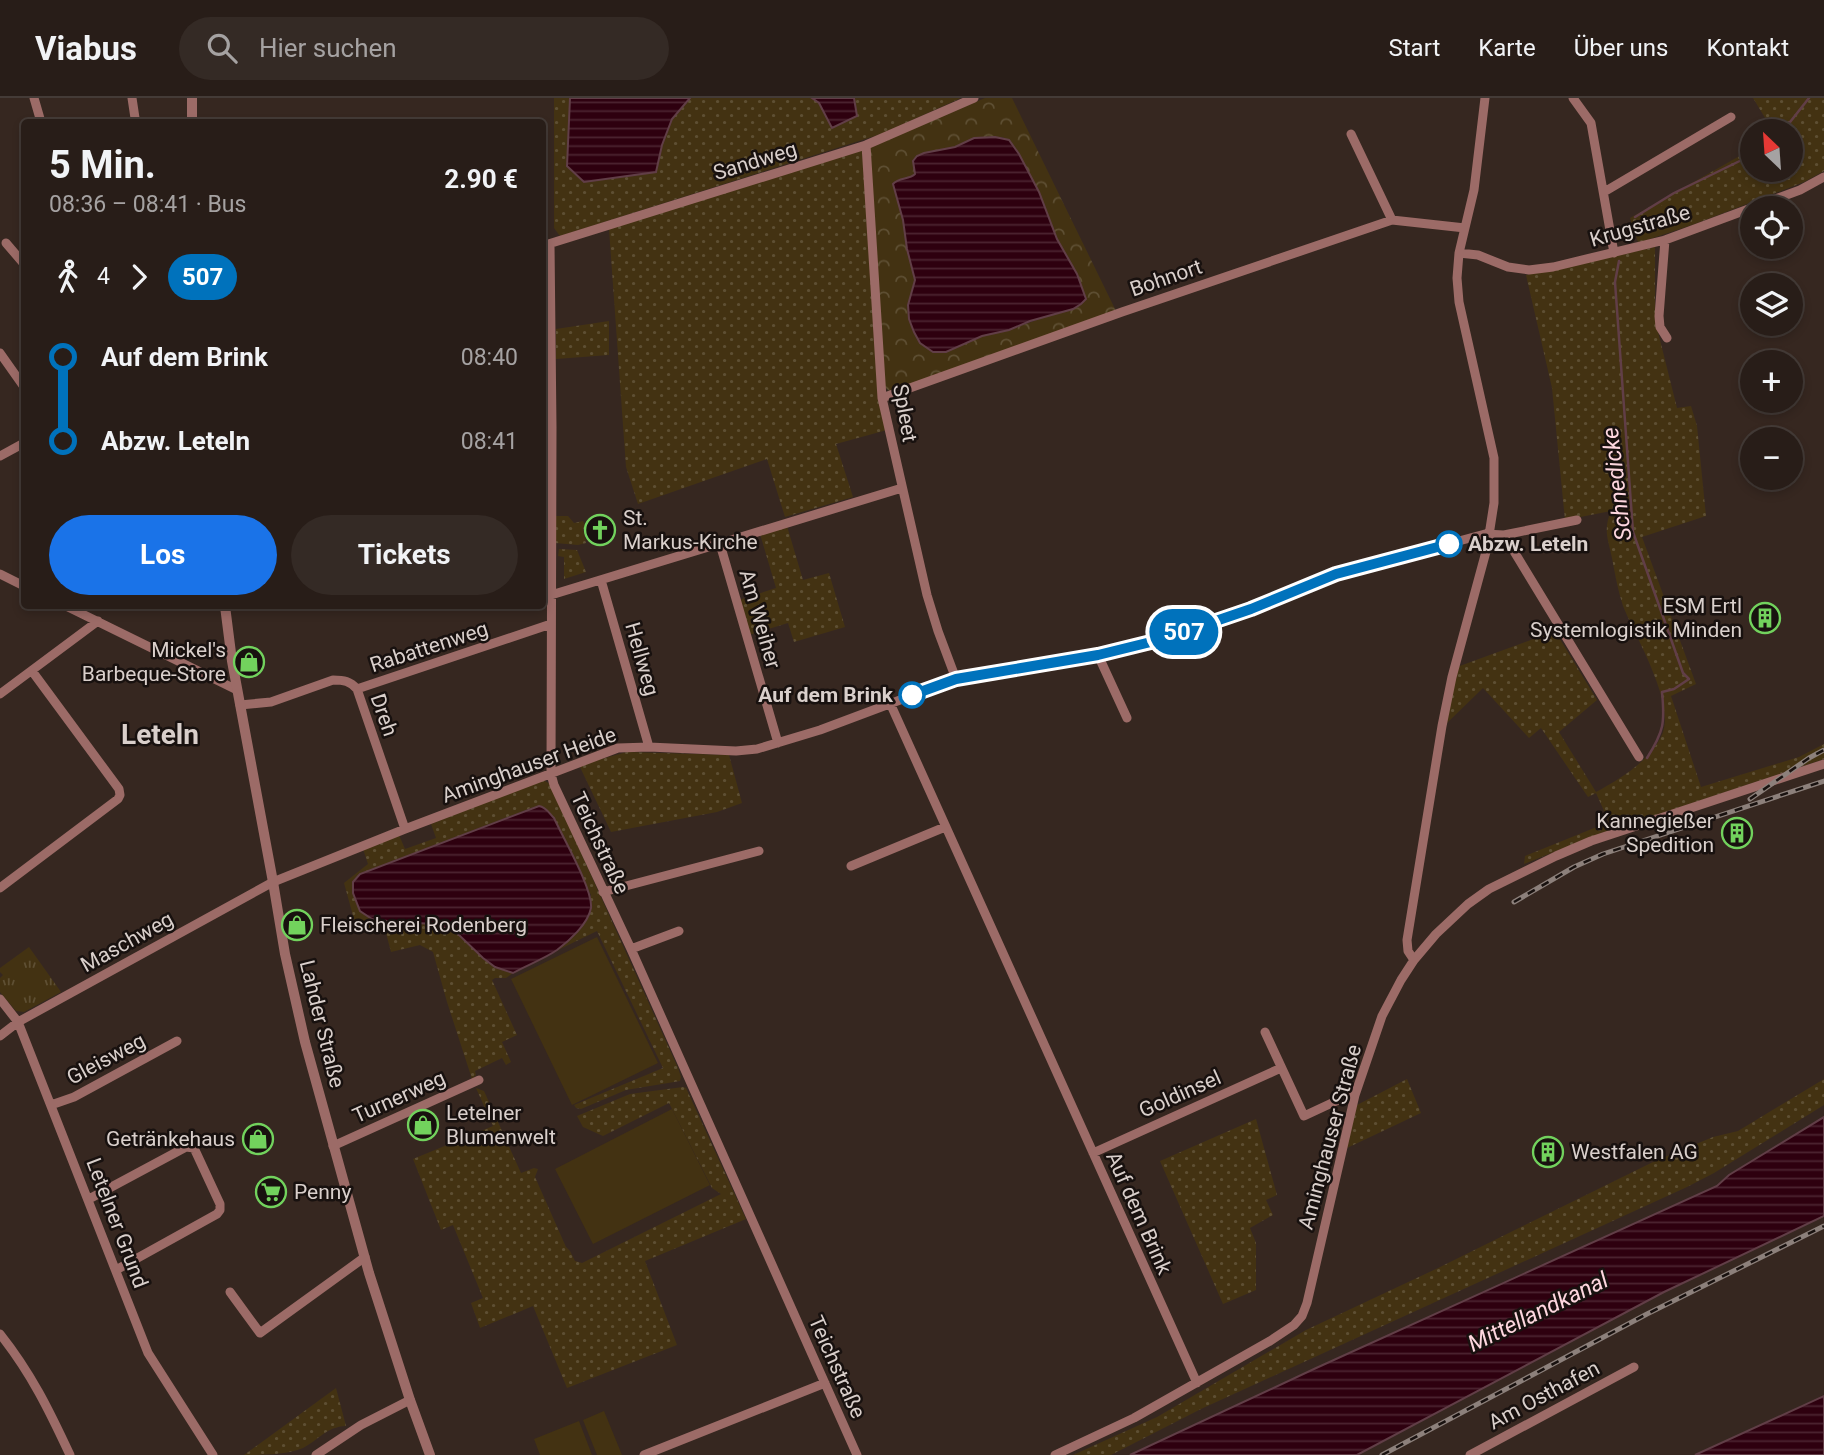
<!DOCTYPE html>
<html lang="de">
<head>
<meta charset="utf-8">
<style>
	:root { --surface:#281d18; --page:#342a25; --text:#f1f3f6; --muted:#a5a2a2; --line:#443b37; --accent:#1a73e8 }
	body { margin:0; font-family:Roboto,sans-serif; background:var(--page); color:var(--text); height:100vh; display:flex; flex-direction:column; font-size:26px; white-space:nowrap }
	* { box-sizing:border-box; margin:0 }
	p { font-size:23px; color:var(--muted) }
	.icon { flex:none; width:38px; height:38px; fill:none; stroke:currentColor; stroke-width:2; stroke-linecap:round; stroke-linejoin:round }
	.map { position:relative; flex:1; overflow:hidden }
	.side { position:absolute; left:21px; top:21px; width:525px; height:490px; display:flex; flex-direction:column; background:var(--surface); border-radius:7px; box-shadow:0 4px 10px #0003,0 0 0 2px var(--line) }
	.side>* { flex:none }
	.badge { padding:0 14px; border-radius:23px; font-size:24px; line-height:46px }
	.needle { width:46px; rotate:335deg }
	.buttons { position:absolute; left:1740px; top:21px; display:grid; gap:14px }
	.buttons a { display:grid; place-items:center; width:63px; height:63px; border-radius:50%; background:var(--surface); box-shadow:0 4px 10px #0003,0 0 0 2px var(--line); font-size:35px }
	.map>.badge { position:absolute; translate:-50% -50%; box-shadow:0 0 0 4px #fff }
	.legs { display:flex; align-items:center; gap:10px; height:77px; padding:0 28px; font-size:23px }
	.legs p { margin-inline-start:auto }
	.headline { display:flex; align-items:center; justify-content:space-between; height:119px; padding:0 28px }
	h1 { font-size:38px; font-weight:700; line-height:52px }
	.action { display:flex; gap:14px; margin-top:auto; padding:14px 28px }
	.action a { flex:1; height:80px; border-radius:42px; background:var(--accent); color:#fff; font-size:28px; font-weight:700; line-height:80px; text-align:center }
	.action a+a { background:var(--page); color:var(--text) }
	ul { padding:0 28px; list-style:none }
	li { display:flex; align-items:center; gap:24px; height:84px; font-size:26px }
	li i { display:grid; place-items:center; width:10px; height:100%; margin:0 9px; background:currentColor }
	li i::after { content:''; width:18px; height:18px; margin:-9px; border:5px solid; border-radius:50%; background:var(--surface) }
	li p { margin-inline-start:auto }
	li:first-child i { background:linear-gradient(#0000 50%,currentColor 0) }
	li:last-child i { background:linear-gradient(currentColor 50%,#0000 0) }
	header { display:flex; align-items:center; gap:42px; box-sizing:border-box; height:98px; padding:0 35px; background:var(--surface); border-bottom:2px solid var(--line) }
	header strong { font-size:33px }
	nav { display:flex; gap:38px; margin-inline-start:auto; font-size:24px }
	.search { width:490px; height:63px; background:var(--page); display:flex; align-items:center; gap:18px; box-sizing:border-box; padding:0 24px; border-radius:38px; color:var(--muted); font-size:26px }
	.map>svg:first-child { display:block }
	.grass { fill:url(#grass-dots) }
	.forest { fill:url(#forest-crowns); fill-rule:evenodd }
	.park { fill:url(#park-tufts) }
	.pitch { fill:#433212 }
	.water { fill:url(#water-rules); stroke:#613e47; stroke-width:2 }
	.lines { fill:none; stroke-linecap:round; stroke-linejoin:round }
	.stream { stroke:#613e47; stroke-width:2.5 }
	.minor { stroke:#9c6b67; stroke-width:9 }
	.tertiary { stroke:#9c6b67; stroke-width:10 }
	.rail-casing { stroke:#8c807b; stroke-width:5 }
	.rail { stroke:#18110f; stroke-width:2.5; stroke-dasharray:8; stroke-linecap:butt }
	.line-1-casing { stroke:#fff; stroke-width:16 }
	.line-1 { stroke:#0072bc; stroke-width:10 }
	.stop-1-dot { fill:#fff; stroke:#0072bc; stroke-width:3.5 }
	.labels { text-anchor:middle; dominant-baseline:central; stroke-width:5; stroke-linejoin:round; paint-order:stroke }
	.street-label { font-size:21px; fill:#d9cfcb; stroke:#18110f }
	.poi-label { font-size:21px; fill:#d9cfcb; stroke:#18110f; text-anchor:start }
	.stop-label { font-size:21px; font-weight:bold; fill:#d9cfcb; stroke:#18110f; text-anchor:start }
	.water-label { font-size:23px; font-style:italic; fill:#fed7df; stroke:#18110f }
	.district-label { font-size:28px; font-weight:bold; fill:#d9cfcb; stroke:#18110f }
</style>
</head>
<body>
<header>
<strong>Viabus</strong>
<div class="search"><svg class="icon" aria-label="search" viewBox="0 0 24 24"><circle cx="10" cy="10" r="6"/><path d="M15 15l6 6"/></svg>Hier suchen</div>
<nav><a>Start</a><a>Karte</a><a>Über uns</a><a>Kontakt</a></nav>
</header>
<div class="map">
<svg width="1824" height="1357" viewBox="0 0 1824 1357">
	<defs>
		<pattern id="grass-dots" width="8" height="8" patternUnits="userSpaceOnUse" patternTransform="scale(1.75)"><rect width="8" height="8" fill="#433212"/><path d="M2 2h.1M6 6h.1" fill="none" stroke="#5e4f33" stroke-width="1.8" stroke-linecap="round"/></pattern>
		<pattern id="forest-crowns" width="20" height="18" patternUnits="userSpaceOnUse" patternTransform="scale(1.75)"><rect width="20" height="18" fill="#433212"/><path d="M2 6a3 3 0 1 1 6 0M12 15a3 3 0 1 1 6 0" fill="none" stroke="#5e4f33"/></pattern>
		<pattern id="park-tufts" width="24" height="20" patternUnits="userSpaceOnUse" patternTransform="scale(1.75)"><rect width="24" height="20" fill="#433212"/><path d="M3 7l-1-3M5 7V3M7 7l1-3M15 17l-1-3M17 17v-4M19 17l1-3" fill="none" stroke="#5e4f33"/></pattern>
		<pattern id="water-rules" width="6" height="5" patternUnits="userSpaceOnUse" patternTransform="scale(1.75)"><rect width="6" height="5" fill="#2e000f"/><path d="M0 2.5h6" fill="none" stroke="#4c2431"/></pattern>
	</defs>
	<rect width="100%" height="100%" fill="#362720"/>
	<path class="grass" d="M554 0H570L567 68 656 74 662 47 672 21 690 0H812L819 5 857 18 854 0H961L881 36 560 138 554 130Z
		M1753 0H1824V73L1804 84 1692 127 1679 99 1644 143 1638 144 1630 120 1752 51V72H1790V33H1773Z
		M862 52 887 332 836 346 853 399 785 419 767 361 638 406 626 369 609 131Z
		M1655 149V222L1677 310 1691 308 1697 328 1706 418 1642 439 1696 586 1671 598 1701 689 1799 659 1824 646V661L1599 736 1524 766 1525 758 1609 724 1596 695 1588 699 1541 630 1529 640 1483 590 1447 625 1457 569 1555 533 1597 602 1559 634 1596 694C1620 681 1648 664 1661 639 1678 609 1635 538 1623 508 1618 493 1615 476 1612 460 1608 441 1603 432 1611 413L1565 422 1552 290 1526 177Z
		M609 223V257L556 261V231Z
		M555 418H568L574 425 583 423 586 430 583 431 586 445 578 447 555 445Z
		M787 428 803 482 829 475 845 529 794 544 788 525 749 537 739 502 776 490 760 436Z
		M559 451 577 452 586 474 564 481V459L558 458Z
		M627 654 729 657 742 705 717 714 611 734 579 667Z
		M543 682 550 686 678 970 681 979 680 983 626 992 581 1011 576 1010 574 1007 663 970 597 833 556 853 579 831 591 797 554 720C547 712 542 707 531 710L360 776 353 784 395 824 436 826 457 834 483 860 495 869 513 875 506 880H495L492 882 517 937 502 944 511 964 506 967 502 960 475 973 476 977 472 981 447 904 433 854 420 847 391 854 386 835 357 832 344 785 368 766 363 751 399 737 405 751 436 740 431 726Z
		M1407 981 1421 1015 1347 1050 1357 1007Z
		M1824 981V1007L1714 1075 1687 1089 1201 1311 1111 1357H1073L1157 1319 1306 1232 1438 1170 1655 1063 1713 1039 1738 1033Z
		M683 989 686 990 746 1121 645 1163 677 1247 567 1290 533 1208 480 1230 471 1205 483 1200 453 1127 441 1132 413 1061 493 1028 476 990 484 993 521 1075 534 1070 538 1071 535 1079 566 1149 570 1153 575 1163 582 1165 721 1096 712 1090 669 1005 603 1038 583 1029 577 1018 630 996Z
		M1256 1021 1277 1097 1266 1102 1273 1117 1250 1130 1256 1145V1192L1223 1206 1160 1063Z
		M336 1290 346 1328C326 1329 320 1341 303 1350 286 1357 263 1357 244 1357Z"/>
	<path class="forest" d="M985 0H1012L1116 213 891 294 884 289 869 50ZM995 39H1003L1019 56 1039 94 1057 141 1077 176 1073 211 1059 214 1009 232 982 238 966 244 908 207 915 182 907 151 903 122 894 86 898 82 913 78 924 55 955 49 974 40Z"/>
	<path class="park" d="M29 849 61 894 24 914 16 913 0 894V880L3 877 0 874V870Z"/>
	<path class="pitch" d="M1679 98 1692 127 1644 143 1637 121Z
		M597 839 658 965 572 1007 511 881Z
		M672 1011 710 1087 593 1146 555 1071Z
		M604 1313 622 1357H597L583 1322Z
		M579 1323 592 1357H540L534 1341Z"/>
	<path class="water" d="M570 0H690L672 21 662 47 656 74 584 84 567 68Z
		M812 0H854L857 18 832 30 819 5Z
		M995 39 1009 42 1019 56 1039 94 1057 141 1077 176 1086 201 1081 206 1073 211 1030 223 1009 232 982 238 946 254H933L920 245 914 234 909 221 908 207 915 182 907 151 903 122 893 86C899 79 909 82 915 76L913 63 917 58 924 55 955 49 974 40Z
		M539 708C546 709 549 715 554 720 563 740 593 791 591 810 588 826 569 843 557 852 544 861 527 867 513 875L495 869 483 860 457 835 436 826 395 824 372 821 360 813 353 795V784L360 776Z
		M1824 1019V1118L1664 1194 1357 1357H1130L1314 1271 1717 1088 1729 1077Z
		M1824 1298V1357H1695Z"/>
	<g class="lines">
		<path class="stream" d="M1783 33 1809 0
			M1635 119 1674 95 1752 57
			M1619 163 1615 184 1633 434 1683 575 1689 581 1674 591 1662 594C1665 625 1664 633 1647 660"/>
		<path class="minor" d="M34 0 41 24
			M132 0 135 20
			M1573 0 1591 25 1614 155
			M1351 36 1392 122
			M866 47 882 300 927 497 938 533 956 581
			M1604 94 1731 19
			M1665 142 1659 218 1660 229 1667 240
			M6 145 24 166
			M550 146 552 329 551 676 554 687 631 851 857 1357
			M542 148 866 47 974 0
			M1459 155 1478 157 1508 169 1529 172 1553 169 1665 142 1800 92 1824 79
			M0 255 24 289
			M882 300 1122 214 1392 122 1465 130
			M0 358 24 345
			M1504 437 1577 422
			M720 446 778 645
			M0 476 24 488
			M601 482 649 649
			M551 497 902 390
			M66 508 237 592
			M1098 557 1127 620
			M357 591 551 526
			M0 596 98 523
			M890 605 1197 1285
			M240 607 271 604 333 582C344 582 350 583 357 591L405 731
			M851 768 945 729
			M0 790 118 701 120 697 119 691 32 573
			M603 794 759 753
			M631 851 679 833
			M1414 862 1408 853 1407 842 1442 628 1452 579 1487 450 1494 405V360L1459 204 1457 180 1459 155 1474 92 1485 0
			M0 901 18 924 148 1255 213 1357
			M1265 934 1304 1018 1349 997H1355
			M0 938 18 924 273 784 405 731 618 650 649 649 736 653 757 651 820 632 956 581 1098 557 1163 541 1251 511 1336 476 1485 436 1504 437 1639 659
			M51 1007 74 999 177 943
			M333 1048 479 982
			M1093 1055 1281 970
			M89 1101 186 1049 194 1050 220 1106V1112L217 1116 116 1172
			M230 1194 260 1235 365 1159
			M0 1236C31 1275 49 1312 70 1357
			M316 1357 361 1327 410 1302
			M644 1357 825 1285
			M1055 1357 1134 1320 1270 1243 1294 1227 1302 1218 1307 1205 1355 997 1382 918 1401 882 1414 862 1436 836 1468 806 1489 791 1556 758 1591 743 1824 666
			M1470 1357 1634 1269"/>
		<path class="tertiary" d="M192 24V0
			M225 508 232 563 273 784 285 856 305 944 369 1175 410 1302 430 1357"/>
		<g class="rail-casing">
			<path id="rail" d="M1750 701 1809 660 1824 652
				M1514 804 1574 769 1603 756 1824 683
				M1382 1357 1647 1216 1824 1128"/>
		</g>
		<use href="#rail" class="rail"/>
	</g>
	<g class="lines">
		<g class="line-1-casing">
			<path id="line-1" d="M912 597 956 581 1098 557 1163 541 1251 511 1336 476 1449 446"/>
		</g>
		<use href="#line-1" class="line-1"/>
	</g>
	<defs>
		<g id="church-ring" transform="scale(1.575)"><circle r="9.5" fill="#18110f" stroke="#72d25d" stroke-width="1.5"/><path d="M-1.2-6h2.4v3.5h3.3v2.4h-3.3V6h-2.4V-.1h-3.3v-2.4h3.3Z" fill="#72d25d"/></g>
		<g id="building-ring" transform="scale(1.575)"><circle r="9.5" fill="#18110f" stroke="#72d25d" stroke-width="1.5"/><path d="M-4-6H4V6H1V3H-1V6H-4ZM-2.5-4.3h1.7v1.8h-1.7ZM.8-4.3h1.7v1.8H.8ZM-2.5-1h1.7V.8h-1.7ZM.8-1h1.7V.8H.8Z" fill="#72d25d"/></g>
		<g id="shop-ring" transform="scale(1.575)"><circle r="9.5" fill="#18110f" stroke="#72d25d" stroke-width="1.5"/><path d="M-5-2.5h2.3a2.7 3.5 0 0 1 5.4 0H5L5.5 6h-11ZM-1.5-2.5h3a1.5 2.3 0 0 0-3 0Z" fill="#72d25d"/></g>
		<g id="supermarket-ring" transform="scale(1.575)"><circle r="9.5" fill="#18110f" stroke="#72d25d" stroke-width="1.5"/><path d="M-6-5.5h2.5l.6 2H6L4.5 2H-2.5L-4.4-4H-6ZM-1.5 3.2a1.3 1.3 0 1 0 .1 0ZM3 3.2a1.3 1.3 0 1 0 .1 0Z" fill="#72d25d"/></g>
	</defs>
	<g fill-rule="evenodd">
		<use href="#church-ring" x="600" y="432"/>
		<use href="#building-ring" x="1765" y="520"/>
		<use href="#shop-ring" x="249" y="564"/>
		<use href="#building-ring" x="1737" y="735"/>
		<use href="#shop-ring" x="297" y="827"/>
		<use href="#shop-ring" x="423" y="1027"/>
		<use href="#shop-ring" x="258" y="1041"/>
		<use href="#building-ring" x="1548" y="1054"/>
		<use href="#supermarket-ring" x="271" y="1094"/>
	</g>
	<g class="stop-1-dot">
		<circle cx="1449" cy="446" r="12"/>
		<circle cx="912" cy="597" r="12"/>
	</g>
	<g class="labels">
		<g class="street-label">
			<text transform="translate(755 63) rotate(-17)">Sandweg</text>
			<text transform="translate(1640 128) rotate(-16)">Krugstraße</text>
			<text transform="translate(1166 180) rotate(-19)">Bohnort</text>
			<text transform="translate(905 315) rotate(80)">Spleet</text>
			<text transform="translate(760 521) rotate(74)">Am Weiher</text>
			<text transform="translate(429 549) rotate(-18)">Rabattenweg</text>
			<text transform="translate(642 561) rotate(74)">Hellweg</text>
			<text transform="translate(384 617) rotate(71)">Dreh</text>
			<text transform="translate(529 667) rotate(-20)">Aminghauser Heide</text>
			<text transform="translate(600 745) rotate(65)">Teichstraße</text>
			<text transform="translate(127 844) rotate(-29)">Maschweg</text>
			<text transform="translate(322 926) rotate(76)">Lahder Straße</text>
			<text transform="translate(106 961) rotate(-28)">Gleisweg</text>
			<text transform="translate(1180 996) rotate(-24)">Goldinsel</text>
			<text transform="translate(399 999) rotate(-24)">Turnerweg</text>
			<text transform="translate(1330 1039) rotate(-75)">Aminghauser Straße</text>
			<text transform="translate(1139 1115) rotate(66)">Auf dem Brink</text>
			<text transform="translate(117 1125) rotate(69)">Letelner Grund</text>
			<text transform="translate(837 1269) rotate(66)">Teichstraße</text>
			<text transform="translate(1544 1297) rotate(-28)">Am Osthafen</text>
		</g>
		<g class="poi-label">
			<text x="623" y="420">St.<tspan x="623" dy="24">Markus-Kirche</tspan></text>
			<text x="1742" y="508" text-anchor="end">ESM Ertl<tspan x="1742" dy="24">Systemlogistik Minden</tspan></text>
			<text x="226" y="552" text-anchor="end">Mickel's<tspan x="226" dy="24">Barbeque-Store</tspan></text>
			<text x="1714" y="723" text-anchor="end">Kannegießer<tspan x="1714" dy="24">Spedition</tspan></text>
			<text x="320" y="827">Fleischerei Rodenberg</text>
			<text x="446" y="1015">Letelner<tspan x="446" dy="24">Blumenwelt</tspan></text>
			<text x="235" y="1041" text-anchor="end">Getränkehaus</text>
			<text x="1571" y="1054">Westfalen AG</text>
			<text x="294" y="1094">Penny</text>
		</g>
		<g class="stop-label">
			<text x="1468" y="446">Abzw. Leteln</text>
			<text x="893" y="597" text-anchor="end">Auf dem Brink</text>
		</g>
		<g class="water-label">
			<text transform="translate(1617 386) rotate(-97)">Schnedicke</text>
			<text transform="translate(1538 1214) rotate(-26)">Mittellandkanal</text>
		</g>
		<g class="district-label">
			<text x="160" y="636">Leteln</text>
		</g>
	</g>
</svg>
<div class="buttons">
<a><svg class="needle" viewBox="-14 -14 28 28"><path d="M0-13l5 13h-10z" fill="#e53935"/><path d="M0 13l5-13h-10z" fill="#a5a2a2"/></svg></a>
<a><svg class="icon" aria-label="locate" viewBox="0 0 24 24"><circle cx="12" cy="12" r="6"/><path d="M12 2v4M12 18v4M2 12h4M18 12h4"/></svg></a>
<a><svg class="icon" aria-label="layers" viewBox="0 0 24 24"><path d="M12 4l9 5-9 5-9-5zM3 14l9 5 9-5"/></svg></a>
<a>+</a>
<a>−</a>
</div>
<b class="badge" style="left:1184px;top:534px;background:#0072bc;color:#fff">507</b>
<section class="side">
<div class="headline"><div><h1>5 Min.</h1><p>08:36 – 08:41 · Bus</p></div><b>2.90 €</b></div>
<div class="legs"><svg class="icon" aria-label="walk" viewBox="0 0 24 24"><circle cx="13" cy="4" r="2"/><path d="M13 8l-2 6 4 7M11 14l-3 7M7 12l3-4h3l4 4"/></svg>4<svg class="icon" aria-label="forward" viewBox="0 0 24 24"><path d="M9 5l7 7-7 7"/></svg><b class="badge" style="background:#0072bc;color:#fff">507</b></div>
<ul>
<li><i style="color:#0072bc"></i><b>Auf dem Brink</b><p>08:40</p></li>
<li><i style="color:#0072bc"></i><b>Abzw. Leteln</b><p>08:41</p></li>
</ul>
<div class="action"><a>Los</a><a>Tickets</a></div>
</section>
</div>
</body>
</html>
